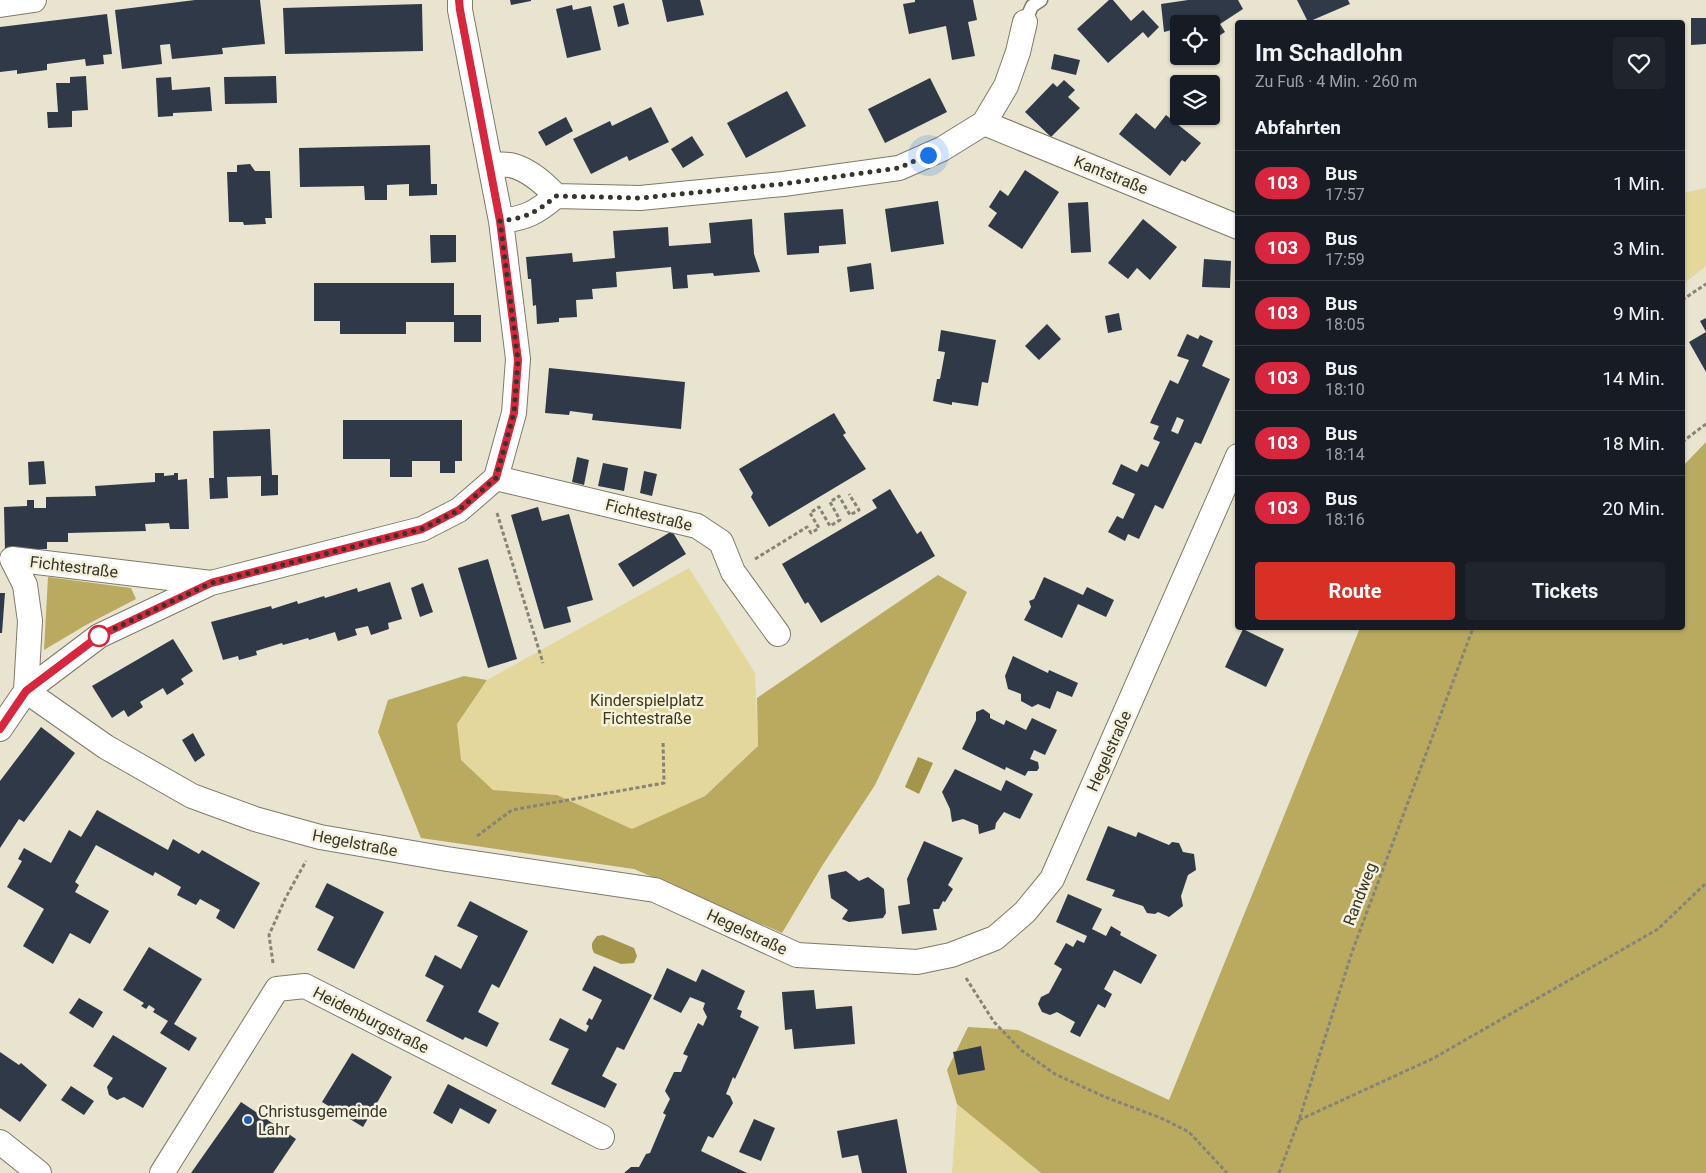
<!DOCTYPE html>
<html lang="de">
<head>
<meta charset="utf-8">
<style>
	:root { --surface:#171b24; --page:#20242c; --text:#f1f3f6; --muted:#9ea1a6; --line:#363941; --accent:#d93025 }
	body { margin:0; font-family:Roboto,sans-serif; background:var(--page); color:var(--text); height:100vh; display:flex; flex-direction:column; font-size:19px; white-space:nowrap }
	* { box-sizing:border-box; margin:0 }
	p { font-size:16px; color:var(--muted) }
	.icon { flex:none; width:28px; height:28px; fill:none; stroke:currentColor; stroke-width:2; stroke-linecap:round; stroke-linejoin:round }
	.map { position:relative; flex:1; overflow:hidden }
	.details { position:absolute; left:1235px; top:20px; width:450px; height:610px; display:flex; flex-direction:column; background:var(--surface); border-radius:5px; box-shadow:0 1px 4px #0004 }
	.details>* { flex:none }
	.badge { padding:0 10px; border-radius:16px; font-size:18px; line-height:32px }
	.buttons { position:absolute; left:1170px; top:15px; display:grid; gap:10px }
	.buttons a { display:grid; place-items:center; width:50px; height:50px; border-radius:5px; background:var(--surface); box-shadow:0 1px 4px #0004; font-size:25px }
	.you { position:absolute; width:25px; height:25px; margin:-12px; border:4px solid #fff; border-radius:50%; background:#1a73e8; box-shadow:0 0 0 8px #1a73e833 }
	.map>.badge { position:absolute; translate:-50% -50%; box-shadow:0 0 0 2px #fff }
	h2 { padding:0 20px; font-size:19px; line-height:45px }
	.round { display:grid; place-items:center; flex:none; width:52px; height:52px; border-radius:5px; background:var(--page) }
	.headline { display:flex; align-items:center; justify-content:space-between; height:85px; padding:0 20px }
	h1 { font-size:24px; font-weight:700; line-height:38px }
	.cta { display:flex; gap:10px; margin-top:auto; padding:10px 20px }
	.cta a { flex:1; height:58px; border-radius:5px; background:var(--accent); color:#fff; font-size:20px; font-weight:700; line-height:58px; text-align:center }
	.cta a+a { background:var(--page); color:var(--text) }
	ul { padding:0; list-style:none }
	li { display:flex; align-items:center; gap:15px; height:65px; padding:0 20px; border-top:1px solid var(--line) }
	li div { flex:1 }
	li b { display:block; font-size:19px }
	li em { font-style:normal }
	li .badge { min-width:55px; font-weight:700; text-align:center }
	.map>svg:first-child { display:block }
	.green { fill:#e3d79c }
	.forest { fill:#b9aa60 }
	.water { fill:#a3954b }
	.building { fill:#2f3948; fill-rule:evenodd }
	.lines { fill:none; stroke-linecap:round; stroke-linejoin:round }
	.service-casing { stroke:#7f7b68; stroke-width:15 }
	.minor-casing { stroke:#7f7b68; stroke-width:26 }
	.path { stroke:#868476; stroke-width:3; stroke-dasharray:4 2.5; stroke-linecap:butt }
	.service { stroke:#fff; stroke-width:12 }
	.minor { stroke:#fff; stroke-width:24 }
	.line-casing { stroke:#fff; stroke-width:11 }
	.line { stroke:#d7263d; stroke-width:8 }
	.walk { stroke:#36352c; stroke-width:5; stroke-dasharray:0 9 }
	.stop-dot { fill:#fff; stroke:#d7263d; stroke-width:2.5 }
	.poi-dot { fill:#205daf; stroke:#f5f1dc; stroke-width:2 }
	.labels { text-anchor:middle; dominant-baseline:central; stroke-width:5; stroke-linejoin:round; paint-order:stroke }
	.street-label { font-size:16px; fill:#36352c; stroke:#f5f1dc }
	.park-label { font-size:16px; fill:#3f3817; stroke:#f5f1dc }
	.poi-label { font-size:16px; fill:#36352c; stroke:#f5f1dc; text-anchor:start }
</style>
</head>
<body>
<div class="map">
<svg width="1706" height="1173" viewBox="0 0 1706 1173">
	<rect width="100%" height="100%" fill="#e8e4cf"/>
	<path class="green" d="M1706 188V266L1683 284V193Z
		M689 568 755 673 758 746 705 796 632 829 557 795 493 790 460 760 457 724 487 680Z
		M957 1104 1041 1173H952Z"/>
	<path class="forest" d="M1706 442V1173H1041L957 1104 947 1070 968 1027 1018 1030 1169 1100 1360 628H1682L1683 466Z
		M938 575 967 592 875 785 822 866 782 933 634 869 421 838 378 732 388 700 464 676 487 680 457 724 461 760 493 790 557 795 632 829 705 796 758 746 757 698Z
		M48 577 131 588 136 599 86 625 44 650Z"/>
	<path class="water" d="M918 757 933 763 919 794 905 787Z
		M603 935 634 948 637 956 634 963 621 964 594 953C590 945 592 942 597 936Z"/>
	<path class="building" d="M195 0H260L265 44 222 48 223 54 172 59 170 44 160 45 162 64 122 69 115 10Z
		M510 0H531V1L511 5Z
		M662 0H700L704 15 667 22Z
		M915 0H973L977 20 968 22 975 56 952 60 946 26 909 34 903 4 915 2Z
		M1109 0H1113L1131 21 1143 10 1159 27 1148 38 1143 32 1108 63 1077 29Z
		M1188 0H1238L1243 9 1220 24 1225 32 1211 41V24H1179V28L1164 32 1161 4Z
		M1297 0H1348L1350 4 1308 22Z
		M624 3 629 24 618 27 613 6Z
		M422 4 423 51 285 54 283 8Z
		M572 5 573 10 591 6 601 50 567 58 556 9Z
		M107 14 112 54 103 55 104 64 86 66 85 59 47 64V70L17 74V70L0 72V27Z
		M1691 18H1706V44L1691 45Z
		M1054 54 1080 60 1076 75 1051 69Z
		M86 76 88 110 72 111V127L48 128 47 112H58L56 83H70V77Z
		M276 76 277 103 225 104 224 77Z
		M171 77 172 90 210 87 212 111 173 113V116L158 117 156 78Z
		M930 78 947 112 885 143 868 109Z
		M1064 80 1075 90 1068 97 1080 108 1051 137 1025 112 1053 83 1057 87Z
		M787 91 806 126 746 158 727 123Z
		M651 107 669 142 629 161 627 156 591 174 573 139 610 121 612 126Z
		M1136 113 1155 129 1166 115 1201 143 1185 162 1182 160 1170 176 1119 134Z
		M566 117 573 131 546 146 538 132Z
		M692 136 704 155 683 168 671 149Z
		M430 145 431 184H437V195L409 196V184L387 185V200H365L364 186 300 187 299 148Z
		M250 164 255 171H270L272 218H265L266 224 244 225 243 222H229L227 172H237V165Z
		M1025 170 1059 192 1022 249 988 226 997 213 989 207 1000 190 1008 196Z
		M938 201 944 244 891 252 885 209Z
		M1088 202 1091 252 1071 253 1068 203Z
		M843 209 846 244 819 246V253L787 255 784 213Z
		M752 219 754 254 760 272 714 276 713 273 687 275 688 288 673 289 671 267 616 272 617 287 592 289 593 299 576 300 577 317 559 318V322L537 324 536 305 533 306 531 279H528L526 257 572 253 573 262 615 258 613 231 668 227 669 246 711 243 709 223Z
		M1143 219 1177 247 1150 280 1137 268 1128 279 1108 263Z
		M430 235H456V262L431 263Z
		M1204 259 1231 261 1230 288 1202 287Z
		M871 263 874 289 850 292 847 267Z
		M314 283H454V315H481V342H454V322H406V334H340V321H314Z
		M1119 313 1122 330 1108 333 1105 316Z
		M1706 318V372L1689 342 1706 332 1700 321Z
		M1047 324 1061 339 1039 360 1025 346Z
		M941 330 996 340 988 383 982 382 978 406 952 402V405L933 401 937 379H940L945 352 938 351Z
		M1187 334 1198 339 1200 335 1213 341 1202 366 1230 379 1201 444 1195 442 1163 509 1155 505 1139 539 1128 534 1125 541 1108 532 1117 516 1123 519 1135 494 1112 484 1121 464 1137 472 1141 464 1148 467 1160 442 1153 439 1159 426 1150 423 1170 380 1178 384 1189 360 1177 356ZM1177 417 1184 420 1178 434 1171 431Z
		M549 368 685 382 681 429 592 420 593 414 570 411 569 415 545 413Z
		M834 413 846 433 843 435 866 469 769 527 751 497 753 493 739 469Z
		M343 420H462V461H455V473H440V461H412V477H390V459H343Z
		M270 429 272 475H278V495L261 496V476L227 477 228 498 210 499 209 478H214L213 431Z
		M577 457 589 460 584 485 572 482Z
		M44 461 46 484 29 485 28 462Z
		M603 463 628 468 624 491 598 486Z
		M644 471 657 474 652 496 640 493Z
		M155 473H164V476L174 475V473H178V480L187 479 189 529H170L169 523 145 524 146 531 68 533V542H47V549L5 550 4 507 27 506V500H34V508H46V497L96 496 95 486 155 482Z
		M890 489 917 534 921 531 935 556 821 623 808 602 805 604 782 564 877 508 872 500Z
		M538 507 542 521 569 514 593 600 567 607 571 622 544 629 511 515Z
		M672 531 686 554 633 587 618 564Z
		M488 559 517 659 488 668 458 568Z
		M1044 577 1083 595 1087 587 1114 600 1106 617 1078 604 1062 638 1024 620 1031 607 1029 601 1034 599Z
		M390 582 402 619 388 623 389 629 371 635 368 626 355 629 357 635 338 641 335 632 309 640 308 638 283 645 282 643 256 651 257 655 239 660 238 656 223 660 211 622 271 606 272 609 297 601 298 604 324 596 325 598 357 588 358 592Z
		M423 583 433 612 420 617 411 588Z
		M0 593H5L2 633H0Z
		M1243 629 1284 649 1266 687 1225 667Z
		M173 639 193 671 181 679 184 684 167 695 163 688 140 702 143 707 128 717 124 710 112 718 92 686Z
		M1013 656 1048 673 1049 670 1078 683 1072 697 1057 691 1050 709 1038 704 1032 707 1021 701V694L1008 689 1005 676Z
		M983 709 990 714V718L1004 725 1006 720 1026 730 1032 718 1057 730 1045 755 1034 750 1030 759 1038 762 1039 768 1037 771H1028L1025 776 1006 767 1005 770 962 749 976 720V712Z
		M41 727 75 753 24 822 19 819 0 848V781Z
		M193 733 205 755 195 762 182 740Z
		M955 769 1001 791 1006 780 1033 794 1020 819 1004 812 996 823 995 829 979 834 978 825 963 819 952 822 950 809 942 792Z
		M97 810 168 850 173 839 199 854 202 850 260 883 234 929 216 918 220 910 200 899 196 905 177 895 181 887 155 872 153 876 96 845 75 882 79 885 75 892 109 911 90 944 70 933 53 964 23 946 44 909 7 887 22 861 18 859 24 848 51 863 69 830 81 837Z
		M1108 826 1136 837 1138 832 1169 845 1172 842 1179 843 1183 852 1194 854 1196 870 1188 875 1181 896 1183 906 1169 917 1158 912 1155 914 1147 913 1143 906 1112 896 1115 890 1086 880Z
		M924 841 963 858 948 885 953 889 945 902 943 901 939 909H933L937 930 902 934 898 906 910 904 907 879Z
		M846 871 859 881 868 877 884 889 886 913 883 918 849 922 842 919 848 910 831 898 828 875Z
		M327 883 384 912 354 969 317 950 334 917 315 907Z
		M1068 894 1102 909 1092 929 1106 936 1111 926 1121 932 1120 935 1157 955 1141 984 1114 970 1104 989 1112 994 1105 1008 1098 1004 1080 1037 1070 1032 1075 1022 1057 1012 1050 1015 1042 1012 1038 1004 1041 997 1049 993 1062 969 1054 964 1066 943 1073 947 1077 940 1084 943 1087 936 1056 922Z
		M470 901 528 931 499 988 492 984 478 1012 499 1023 487 1047 465 1037 463 1040 426 1021 444 986 425 976 435 955 461 969 478 936 457 926Z
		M149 947 202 979 174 1024 197 1038 189 1051 160 1033 168 1021 153 1012 155 1009 149 1005 146 1009 141 1006 144 1003 123 990Z
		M594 966 652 995 624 1050 617 1047 602 1076 617 1084 605 1108 551 1084 569 1049 549 1040 560 1018 586 1032 589 1026 586 1024 589 1018 592 1020 602 1000 582 990Z
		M667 968 696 982 702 969 745 991 737 1009 742 1011 740 1017 759 1027 735 1079 733 1077 726 1094 730 1096 733 1103 713 1138 708 1136 701 1151 747 1173H624L631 1167H639L646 1154 650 1153 666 1115 663 1113 670 1099 665 1091 674 1072H681L688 1056 683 1054 698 1023 703 1026 707 1017 703 1009 705 1003 690 997 681 1013 653 999Z
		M814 990 816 1009 852 1006 855 1044 794 1049 792 1029 785 1030 782 992Z
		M79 998 103 1012 93 1028 69 1013Z
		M113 1035 167 1068 143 1108 124 1097 117 1100 109 1095 107 1087 113 1078 93 1066Z
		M981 1046 985 1070 958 1075 953 1052Z
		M0 1052 19 1065 21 1063 47 1085 20 1122 0 1108Z
		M352 1053 392 1077 363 1127 322 1102Z
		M448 1084 497 1110 489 1124 460 1108 452 1124 433 1113Z
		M71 1086 94 1101 84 1115 61 1100Z
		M241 1102 296 1139 273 1173H191Z
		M754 1119 775 1128 761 1161 739 1152Z
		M897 1119 907 1173H862L858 1155 842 1158 837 1131Z"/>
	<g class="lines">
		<g class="service-casing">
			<path id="service" d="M1025 22 1032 6 1041 0"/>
		</g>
		<g class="minor-casing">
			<path id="minor" d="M0 5 34 0
				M984 123 1238 227
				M490 165C496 165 504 164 510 165 528 169 544 183 556 196L640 198 783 184 899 168 942 149 984 123 1006 86 1018 52 1025 22
				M501 221C526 218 536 213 556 196
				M496 478 697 526 721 542 733 572 778 634
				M211 583 12 559 25 585 30 621 26 691 106 747 192 796 255 819 320 837 447 859 655 890 797 955 917 962 951 955 995 938 1025 912 1052 879 1238 456
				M0 729 26 691 99 636 211 583 422 529 459 510 496 478 514 413 518 359 501 221 460 10V0
				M0 1142 39 1173
				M162 1173 277 989 305 986 602 1137"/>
		</g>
		<path class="path" d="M1682 300 1706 284
			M1682 442 1706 424
			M497 513 543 663
			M755 559 807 527 811 533 819 528 810 513 819 507 830 526 840 520 830 502 839 496 850 515 859 510 849 494
			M477 836 512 810 664 783 663 741
			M273 963 269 935 286 897 306 861
			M966 978 994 1022 1021 1050 1055 1074 1105 1097 1161 1118 1189 1132 1227 1173
			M1299 1120 1434 1058 1658 929 1706 883
			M1279 1173 1299 1120 1352 952 1473 628"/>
		<use href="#service" class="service"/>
		<use href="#minor" class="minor"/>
	</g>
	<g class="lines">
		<g class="line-casing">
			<path id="line" d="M0 729 26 691 99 636 211 583 422 529 459 510 496 478 514 413 518 360 500 221 460 10 459 0"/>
		</g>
		<use href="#line" class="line"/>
		<path class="walk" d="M99 636 211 583 422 529 459 510 496 478 514 413 518 360 500 221C526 218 536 213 556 196L640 198 783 184 899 168 928 155"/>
	</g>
	<circle class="stop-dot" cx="99" cy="636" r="10"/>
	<circle class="poi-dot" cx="248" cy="1120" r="5"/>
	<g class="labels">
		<g class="street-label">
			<text transform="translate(1111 175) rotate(22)">Kantstraße</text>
			<text transform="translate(649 515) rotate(14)">Fichtestraße</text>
			<text transform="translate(74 567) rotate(7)">Fichtestraße</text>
			<text transform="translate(1109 751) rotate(-66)">Hegelstraße</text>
			<text transform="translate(355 843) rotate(11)">Hegelstraße</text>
			<text transform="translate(1360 894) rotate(-69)">Randweg</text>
			<text transform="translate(747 932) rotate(25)">Hegelstraße</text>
			<text transform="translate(371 1020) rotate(27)">Heidenburgstraße</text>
		</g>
		<g class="park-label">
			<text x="647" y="700">Kinderspielplatz<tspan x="647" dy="18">Fichtestraße</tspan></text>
		</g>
		<g class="poi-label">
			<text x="258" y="1111">Christusgemeinde<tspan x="258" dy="18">Lahr</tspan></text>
		</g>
	</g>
</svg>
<div class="buttons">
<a><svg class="icon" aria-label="locate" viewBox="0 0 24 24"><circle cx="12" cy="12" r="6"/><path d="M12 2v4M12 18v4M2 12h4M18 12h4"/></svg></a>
<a><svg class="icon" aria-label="layers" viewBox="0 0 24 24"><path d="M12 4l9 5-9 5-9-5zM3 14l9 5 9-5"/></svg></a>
</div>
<div class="you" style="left:928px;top:155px"></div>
<section class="details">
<div class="headline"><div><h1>Im Schadlohn</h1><p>Zu Fuß · 4 Min. · 260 m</p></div><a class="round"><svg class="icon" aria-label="heart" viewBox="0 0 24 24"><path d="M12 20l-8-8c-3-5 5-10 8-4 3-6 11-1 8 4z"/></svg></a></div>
<h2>Abfahrten</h2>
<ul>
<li><span class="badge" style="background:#d7263d;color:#fff">103</span><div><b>Bus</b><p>17:57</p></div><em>1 Min.</em></li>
<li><span class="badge" style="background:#d7263d;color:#fff">103</span><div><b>Bus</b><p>17:59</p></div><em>3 Min.</em></li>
<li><span class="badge" style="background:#d7263d;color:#fff">103</span><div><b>Bus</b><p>18:05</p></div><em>9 Min.</em></li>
<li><span class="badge" style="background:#d7263d;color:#fff">103</span><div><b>Bus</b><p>18:10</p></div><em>14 Min.</em></li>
<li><span class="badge" style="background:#d7263d;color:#fff">103</span><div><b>Bus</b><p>18:14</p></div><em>18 Min.</em></li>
<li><span class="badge" style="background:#d7263d;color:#fff">103</span><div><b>Bus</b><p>18:16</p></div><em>20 Min.</em></li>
</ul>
<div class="cta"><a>Route</a><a>Tickets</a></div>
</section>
</div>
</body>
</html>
